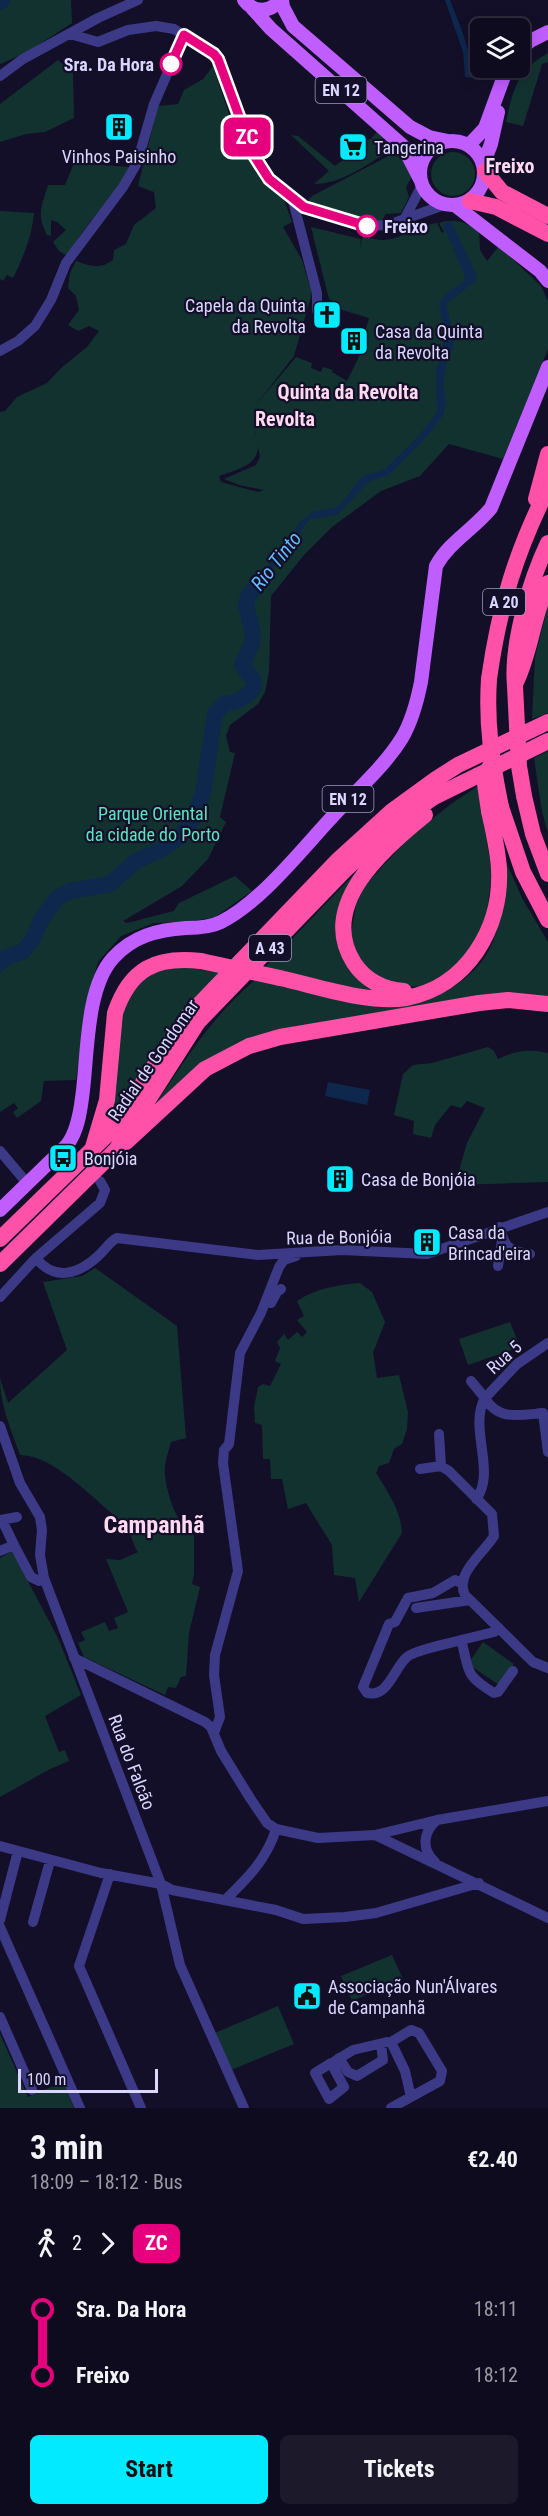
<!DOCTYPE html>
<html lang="en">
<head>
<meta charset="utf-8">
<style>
	:root { --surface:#0e0b1e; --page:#1c192b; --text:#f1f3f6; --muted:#9b9ba4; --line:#2e2b3c; --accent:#02eaff }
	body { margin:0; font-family:"Roboto Condensed",sans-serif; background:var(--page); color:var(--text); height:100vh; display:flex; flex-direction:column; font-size:22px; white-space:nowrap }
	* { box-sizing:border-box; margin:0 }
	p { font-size:20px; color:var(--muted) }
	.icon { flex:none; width:33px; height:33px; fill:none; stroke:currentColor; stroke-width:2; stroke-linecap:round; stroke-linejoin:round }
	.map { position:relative; height:2108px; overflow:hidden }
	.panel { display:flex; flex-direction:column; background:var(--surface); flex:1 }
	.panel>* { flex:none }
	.badge { padding:0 12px; border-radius:9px; font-size:21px; line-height:39px }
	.fabs { position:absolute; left:470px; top:18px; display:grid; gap:12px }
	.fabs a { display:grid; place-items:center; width:60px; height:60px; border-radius:9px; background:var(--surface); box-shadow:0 3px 15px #0003,0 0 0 2px var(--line); font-size:30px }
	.scale { position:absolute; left:18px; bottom:15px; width:140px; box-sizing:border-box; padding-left:6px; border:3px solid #dad6ff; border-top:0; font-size:16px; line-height:21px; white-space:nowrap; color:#dad6ff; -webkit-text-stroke:4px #130f28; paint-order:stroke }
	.map>.badge { position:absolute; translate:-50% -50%; box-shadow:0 0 0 3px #fff }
	.legs { display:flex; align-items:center; gap:9px; height:66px; padding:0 30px; font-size:20px }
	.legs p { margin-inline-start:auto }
	.summary { display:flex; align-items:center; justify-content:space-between; height:102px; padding:0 30px }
	h1 { font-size:33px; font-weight:700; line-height:45px }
	.primary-button { display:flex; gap:12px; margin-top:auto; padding:12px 30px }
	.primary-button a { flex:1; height:69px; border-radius:9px; background:var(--accent); color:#111; font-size:24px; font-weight:700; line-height:69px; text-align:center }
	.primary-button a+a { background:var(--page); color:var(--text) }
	ul { padding:0 30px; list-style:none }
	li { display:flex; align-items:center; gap:21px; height:66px; font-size:22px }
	li i { display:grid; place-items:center; width:9px; height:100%; margin:0 8px; background:currentColor }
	li i::after { content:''; width:15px; height:15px; margin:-8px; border:4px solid; border-radius:50%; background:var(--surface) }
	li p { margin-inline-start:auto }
	li:first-child i { background:linear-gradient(#0000 50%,currentColor 0) }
	li:last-child i { background:linear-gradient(currentColor 50%,#0000 0) }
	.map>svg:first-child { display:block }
	.green { fill:#123230; fill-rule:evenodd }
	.water { fill:#0e274d }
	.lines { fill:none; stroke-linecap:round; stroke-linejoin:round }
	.stream { stroke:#0e274d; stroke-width:3 }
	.river { stroke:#0e274d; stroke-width:16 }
	.minor { stroke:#3c3a87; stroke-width:10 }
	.major { stroke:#c05dff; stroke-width:14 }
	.highway { stroke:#ff51a7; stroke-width:16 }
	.highway-bridge { stroke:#ff51a7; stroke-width:16 }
	.line-1-casing { stroke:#fff; stroke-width:14 }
	.line-1 { stroke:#e6007e; stroke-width:9 }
	.stop-1-dot { fill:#fff; stroke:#e6007e; stroke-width:3 }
	.labels { text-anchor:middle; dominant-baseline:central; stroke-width:4.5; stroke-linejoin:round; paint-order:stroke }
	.shield { fill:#130f28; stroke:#9e9abe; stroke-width:1.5 }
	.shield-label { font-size:16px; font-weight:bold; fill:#dad6ff }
	.stop-label { font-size:18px; font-weight:bold; fill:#dad6ff; stroke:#130f28; text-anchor:end }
	.poi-label { font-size:18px; fill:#dad6ff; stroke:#130f28; text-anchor:start }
	.park-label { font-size:18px; fill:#5fe2bf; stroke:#130f28 }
	.street-label { font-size:18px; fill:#dad6ff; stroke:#130f28 }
	.neighbourhood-label { font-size:20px; font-weight:bold; fill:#ffd8f1; stroke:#130f28 }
	.water-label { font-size:20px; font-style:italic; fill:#64baff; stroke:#130f28 }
	.district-label { font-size:24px; font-weight:bold; fill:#ffd8f1; stroke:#130f28 }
</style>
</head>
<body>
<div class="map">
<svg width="548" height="2108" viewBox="0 0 548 2108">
	<rect width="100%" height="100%" fill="#130f28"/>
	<path class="green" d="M0 0H71L72 23 26 53 0 64Z
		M548 53V62L542 64 540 71 523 126 506 122C513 90 517 70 548 53Z
		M58 60 73 73 74 118 45 132 26 134 0 142V104Z
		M213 66 229 114 226 126 230 133 237 136 262 182 284 200 292 222 283 227 302 260 312 293 294 356 255 406 296 357 312 363 311 368 321 372 323 367 333 370 332 372 347 381 358 359 369 318 336 308 334 302 329 299 311 227 361 239 360 248 363 236C391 246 402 235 426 222L427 225 437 223 442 233 444 232 439 223C455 218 465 222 479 231L480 250 487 261 499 246 541 286 548 301V349L503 459 449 444 420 476 381 491 332 527 304 555 271 596 269 672 265 692 258 704 230 725 226 736 230 752 235 753 220 817 226 822 208 859 182 886 123 921 127 923 174 911 179 903 235 876 252 891 215 917 188 922 154 923 121 936 98 962 86 1008 76 1080 44 1081 41 1101 17 1118 13 1112 18 1108 14 1103 0 1112V412L5 411 17 397 47 383 61 368 87 347 99 331 89 326 78 331 68 325 79 310 76 296 68 288 70 273 76 261C90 266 99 270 113 260L114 250 126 244 134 225 156 208 154 192 138 186 158 106 178 104 184 90 203 79ZM254 424 260 457 256 465 224 479 239 485 264 490 258 492 221 482 219 476C234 470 257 467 258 447 258 440 254 431 254 424Z
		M378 130 393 145 390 151C367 164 342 184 314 184L329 171 291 135 298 136 335 166 343 160H354L365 147 359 141 371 139Z
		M398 151 412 177 406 187 409 197 401 213 386 214 381 222H370L357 216 312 207 309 199 312 196Z
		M431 174a22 22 0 1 1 44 0a22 22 0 1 1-44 0Z
		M74 163 130 167C113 199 84 223 68 256L59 251 53 242 66 230 57 222 51 220V236L47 235C36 214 42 206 48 185H65Z
		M0 211 34 213C32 236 23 258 13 278L7 275 3 281 0 279Z
		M548 605V713L532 719 535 657Z
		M548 751V833L542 812 534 758Z
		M478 786 492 874 485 925 459 967 422 986 397 987 368 971 354 949 351 933 356 905 365 885 412 835 451 804Z
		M506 862 522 898 548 942V1001L244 1045 149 1114C181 1066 210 1018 255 980L427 1000C498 970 501 931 506 862Z
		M362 866 341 938 379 993 264 968Z
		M187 963 224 972 105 1127 123 1005 147 975Z
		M488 1047 494 1051 498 1059C516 1050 529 1049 548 1053V1182L458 1185 456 1181 467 1143 485 1108 467 1101 461 1108 451 1105 435 1125 431 1138 413 1134 414 1121 394 1115 403 1074 413 1065 432 1063Z
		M95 1268 177 1326 186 1438 171 1442C169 1449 166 1458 165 1466 163 1484 176 1527 194 1535V1574L192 1584 200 1587 189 1633 186 1676 181 1677 176 1688 168 1687 165 1695 84 1657 78 1643 85 1640 81 1632 105 1622 109 1631 118 1628 114 1618 128 1612 106 1559 120 1560 138 1552C131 1542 132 1532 124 1523 95 1502 57 1456 20 1455 11 1429 0 1406 0 1378L8 1403 67 1350 43 1282 82 1276Z
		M360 1283 372 1292 385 1322 373 1353 377 1378 399 1375 408 1412 407 1429 402 1444 394 1449 389 1463 379 1466 376 1473C388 1492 401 1511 402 1533L359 1602 355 1578 334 1575 332 1545 306 1503 288 1509 282 1479H271L270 1459H263L262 1425 255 1423 254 1407 258 1387 263 1384 270 1386 281 1364 275 1361 280 1348 277 1342 284 1334 288 1340 297 1332 302 1337 307 1332 297 1320 304 1316 297 1301C317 1288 337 1285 360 1283Z
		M510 1322 520 1347 468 1365 459 1339Z
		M12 1551 58 1638 81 1695 45 1716 59 1752 65 1750 69 1761 50 1769 0 1797V1558Z
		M483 1642 514 1664 499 1685 468 1664Z
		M392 1955 403 1979 352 2001 341 1976Z
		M278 2006 294 2044 231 2070 215 2033Z
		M0 2034 28 2097 63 2082 74 2108H0Z"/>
	<path class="water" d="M445 0H450C460 26 471 49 472 78L465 77 463 52Z
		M451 221 476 274 477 280 446 304 453 332V348L447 361 443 385 446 403 443 415 428 435 389 475 368 482 337 515 310 519 251 597 243 600 244 595 285 545 300 522 314 511 335 508 342 503 362 476 385 469 418 437 437 412 436 368 440 361 444 341 439 302 447 293 463 282 465 276 443 225Z
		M328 1082 370 1090 367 1105 325 1096Z"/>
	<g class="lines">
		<path class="stream" d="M0 971 22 952"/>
		<path class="river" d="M0 2 2 0
			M0 959 22 952 33 939 41 920 57 898 70 891 110 884 136 861 160 850 181 836 193 819 203 793 215 714 225 703C238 702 247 698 254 687L253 679 242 665 252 643 253 633 246 606 248 596 261 580"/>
		<path class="minor" d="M70 34 98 42 128 30 156 26 174 29 214 54 218 59 259 167 269 179 304 207 367 226 388 225 444 205
			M0 76 23 59 98 18 138 0
			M293 201 317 293V311
			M405 218 422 185
			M0 351 18 341 35 326 51 300 66 263 123 187 137 163 154 104 184 35
			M0 1151 27 1183
			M500 1227C504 1247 509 1251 530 1254
			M36 1258C55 1282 79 1274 99 1255 106 1249 109 1242 117 1238L258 1255 342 1250 427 1254 548 1212
			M498 1266 502 1240
			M0 1297 36 1258 100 1203 105 1190 100 1181
			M271 1303 277 1292 281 1289
			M548 1343 517 1364 485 1398C498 1421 520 1415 543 1413L548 1452
			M471 1381 485 1398C468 1427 497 1473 476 1499
			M0 1426 20 1483 40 1517 42 1530 40 1555 44 1578 161 1884 180 1965 244 2108
			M439 1434 441 1466
			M420 1469 441 1466 449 1471 492 1514 494 1536C484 1553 454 1574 465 1595L533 1662 548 1668
			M0 1520 17 1517
			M2 1520 14 1545
			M0 1551 14 1545 31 1577 39 1581 44 1578
			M416 1608 470 1600
			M499 1628 494 1632 461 1640C470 1671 463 1674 494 1693L498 1692 513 1671
			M461 1640C448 1644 415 1650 407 1657 394 1668 388 1698 367 1693L363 1687 389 1624 395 1622 408 1598 433 1593 455 1580 461 1583
			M74 1658 205 1722 211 1727 221 1751 250 1798 267 1823 276 1829 318 1838 375 1835 437 1820 548 1801
			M214 1733 220 1717 214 1675 215 1655 238 1571 223 1463 224 1450 229 1444 240 1353 261 1313 279 1267 284 1260 296 1256
			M375 1835 548 1918
			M0 1846 101 1873 161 1884 172 1890 276 1910 303 1919 345 1917 376 1913 479 1883
			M435 1862C421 1849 423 1832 437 1820
			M110 1874 79 1966 141 2108
			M225 1900C247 1879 267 1859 276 1829
			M0 1920 18 1851
			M33 1922 50 1861
			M0 1927 80 2108
			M0 2017 32 2090
			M339 2058 348 2072 357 2076 383 2060 381 2044
			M335 2061 353 2050 387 2042
			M331 2063 344 2087 329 2099 315 2073Z
			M391 2108 440 2081 442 2071 419 2033 411 2030 391 2042 405 2071 411 2097"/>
		<path class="major" d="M244 0C254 13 270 13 280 0
			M282 0 283 7 293 26 410 127 429 137 448 141
			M252 8 271 29 403 146 420 179
			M519 51 530 41 548 32
			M420 173a32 32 0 1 1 64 0a32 32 0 1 1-64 0Z
			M469 145 485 128 507 68
			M483 165 491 144 498 112
			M456 206 540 271 548 281
			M0 1210 67 1145C77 1132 80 1114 82 1098 88 1058 85 989 113 958 133 936 157 930 186 928 197 928 211 927 221 922 261 902 302 849 333 816 356 791 384 767 402 738 412 721 417 702 421 682L436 566C449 542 474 529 491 508L548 367"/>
		<path class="highway" d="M485 171 502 192 548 216
			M470 201 496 207 548 234
			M536 499 548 454
			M489 679C499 607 516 552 548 488
			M516 682C531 651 533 615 548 583
			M515 686C511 644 530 581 548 543
			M524 796 533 834 548 874
			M501 807 523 872 548 920
			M280 978C317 986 368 1004 406 998 467 987 502 928 499 869 498 850 493 830 489 811
			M404 991C384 990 365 980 354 963 317 905 384 848 425 815
			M126 1142 205 1069 249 1046 280 1037 479 1003 508 1000 548 1004
			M93 1147 107 1100 115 1013C130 969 155 956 201 961
			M0 1239 109 1133 189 1015 337 861 392 811 436 779 458 765 548 722
			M0 1264 116 1150 198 1022 344 871 397 822 434 797 548 741"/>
		<path class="highway-bridge" d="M489 679C486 724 492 763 501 807
			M515 686 519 766 524 796
			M489 811 485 784 490 766
			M201 961 280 978"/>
	</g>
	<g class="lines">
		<g class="line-1-casing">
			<path id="line-1" d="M171 64 184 35 214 54 218 59 253 154 269 179 304 207 367 226"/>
		</g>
		<use href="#line-1" class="line-1"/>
	</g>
	<defs>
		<g id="building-square" transform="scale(1.5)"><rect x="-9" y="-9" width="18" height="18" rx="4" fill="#02eaff" stroke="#130f28"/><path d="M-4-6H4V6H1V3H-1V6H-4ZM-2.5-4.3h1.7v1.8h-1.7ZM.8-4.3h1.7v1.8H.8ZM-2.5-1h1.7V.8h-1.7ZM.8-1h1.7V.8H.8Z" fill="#111"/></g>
		<g id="supermarket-square" transform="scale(1.5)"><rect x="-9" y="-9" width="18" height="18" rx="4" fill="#02eaff" stroke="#130f28"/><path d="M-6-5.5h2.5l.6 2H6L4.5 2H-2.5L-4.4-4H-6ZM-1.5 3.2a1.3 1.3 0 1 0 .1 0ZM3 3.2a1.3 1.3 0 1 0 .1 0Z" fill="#111"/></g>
		<g id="church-square" transform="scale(1.5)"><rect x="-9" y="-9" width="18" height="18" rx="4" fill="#02eaff" stroke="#130f28"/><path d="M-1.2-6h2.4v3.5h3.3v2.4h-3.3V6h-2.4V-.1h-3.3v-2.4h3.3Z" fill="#111"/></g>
		<g id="bus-square" transform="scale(1.5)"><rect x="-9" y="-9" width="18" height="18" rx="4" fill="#02eaff" stroke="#130f28"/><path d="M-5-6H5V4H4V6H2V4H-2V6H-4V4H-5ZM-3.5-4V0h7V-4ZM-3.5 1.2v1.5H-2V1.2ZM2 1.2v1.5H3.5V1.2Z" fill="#111"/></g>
		<g id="civic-square" transform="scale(1.5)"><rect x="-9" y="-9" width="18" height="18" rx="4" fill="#02eaff" stroke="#130f28"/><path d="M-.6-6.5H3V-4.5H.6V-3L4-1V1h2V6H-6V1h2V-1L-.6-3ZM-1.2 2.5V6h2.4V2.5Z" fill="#111"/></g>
	</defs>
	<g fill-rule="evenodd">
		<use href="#building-square" x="119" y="127"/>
		<use href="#supermarket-square" x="353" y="147"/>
		<use href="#church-square" x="327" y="315"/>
		<use href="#building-square" x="354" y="341"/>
		<use href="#bus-square" x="63" y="1158"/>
		<use href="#building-square" x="340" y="1179"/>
		<use href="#building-square" x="427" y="1242"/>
		<use href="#civic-square" x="307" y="1996"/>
	</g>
	<g class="stop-1-dot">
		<circle cx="171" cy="64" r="10"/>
		<circle cx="367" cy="226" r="10"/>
	</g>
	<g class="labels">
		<g class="shield">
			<rect x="315.5" y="77" width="51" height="26" rx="4.5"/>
			<rect x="483" y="589" width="42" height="26" rx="4.5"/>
			<rect x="322.5" y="786" width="51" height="26" rx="4.5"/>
			<rect x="249" y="935" width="42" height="26" rx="4.5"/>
		</g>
		<g class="shield-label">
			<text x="341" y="90">EN 12</text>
			<text x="504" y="602">A 20</text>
			<text x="348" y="799">EN 12</text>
			<text x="270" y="948">A 43</text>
		</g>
		<g class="stop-label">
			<text x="154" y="64">Sra. Da Hora</text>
			<text x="384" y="226" text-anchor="start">Freixo</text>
		</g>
		<g class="poi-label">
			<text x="374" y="147">Tangerina</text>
			<text x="119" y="156" text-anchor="middle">Vinhos Paisinho</text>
			<text x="306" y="305" text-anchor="end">Capela da Quinta<tspan x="306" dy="21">da Revolta</tspan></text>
			<text x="375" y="331">Casa da Quinta<tspan x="375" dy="21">da Revolta</tspan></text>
			<text x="84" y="1158">Bonjóia</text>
			<text x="361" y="1179">Casa de Bonjóia</text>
			<text x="448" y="1232">Casa da<tspan x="448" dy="21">Brincad'eira</tspan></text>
			<text x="328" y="1986">Associação Nun'Álvares<tspan x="328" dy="21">de Campanhã</tspan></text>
		</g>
		<g class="park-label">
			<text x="153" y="813">Parque Oriental<tspan x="153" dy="21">da cidade do Porto</tspan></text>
		</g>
		<g class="street-label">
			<text transform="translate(153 1060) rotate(-55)">Radial de Gondomar</text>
			<text transform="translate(339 1237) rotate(-1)">Rua de Bonjóia</text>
			<text transform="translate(504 1357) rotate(-42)">Rua 5</text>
			<text transform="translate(132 1762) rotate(69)">Rua do Falcão</text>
		</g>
		<g class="neighbourhood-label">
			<text x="510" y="166">Freixo</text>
			<text x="348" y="392">Quinta da Revolta</text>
			<text x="285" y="419">Revolta</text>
		</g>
		<g class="water-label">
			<text transform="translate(276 561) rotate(-52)">Rio Tinto</text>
		</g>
		<g class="district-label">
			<text x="154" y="1525">Campanhã</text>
		</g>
	</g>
</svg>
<div class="fabs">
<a><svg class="icon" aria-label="layers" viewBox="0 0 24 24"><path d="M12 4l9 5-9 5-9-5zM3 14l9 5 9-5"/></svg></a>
</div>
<div class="scale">100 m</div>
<b class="badge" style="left:247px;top:137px;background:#e6007e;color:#fff">ZC</b>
</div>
<section class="panel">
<div class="summary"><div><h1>3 min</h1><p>18:09 – 18:12 · Bus</p></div><b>€2.40</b></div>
<div class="legs"><svg class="icon" aria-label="walk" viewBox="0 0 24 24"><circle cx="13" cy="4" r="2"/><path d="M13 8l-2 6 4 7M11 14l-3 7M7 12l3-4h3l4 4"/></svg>2<svg class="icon" aria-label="forward" viewBox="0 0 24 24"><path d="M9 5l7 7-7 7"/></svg><b class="badge" style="background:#e6007e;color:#fff">ZC</b></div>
<ul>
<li><i style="color:#e6007e"></i><b>Sra. Da Hora</b><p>18:11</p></li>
<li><i style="color:#e6007e"></i><b>Freixo</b><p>18:12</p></li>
</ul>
<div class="primary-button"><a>Start</a><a>Tickets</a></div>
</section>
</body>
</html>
